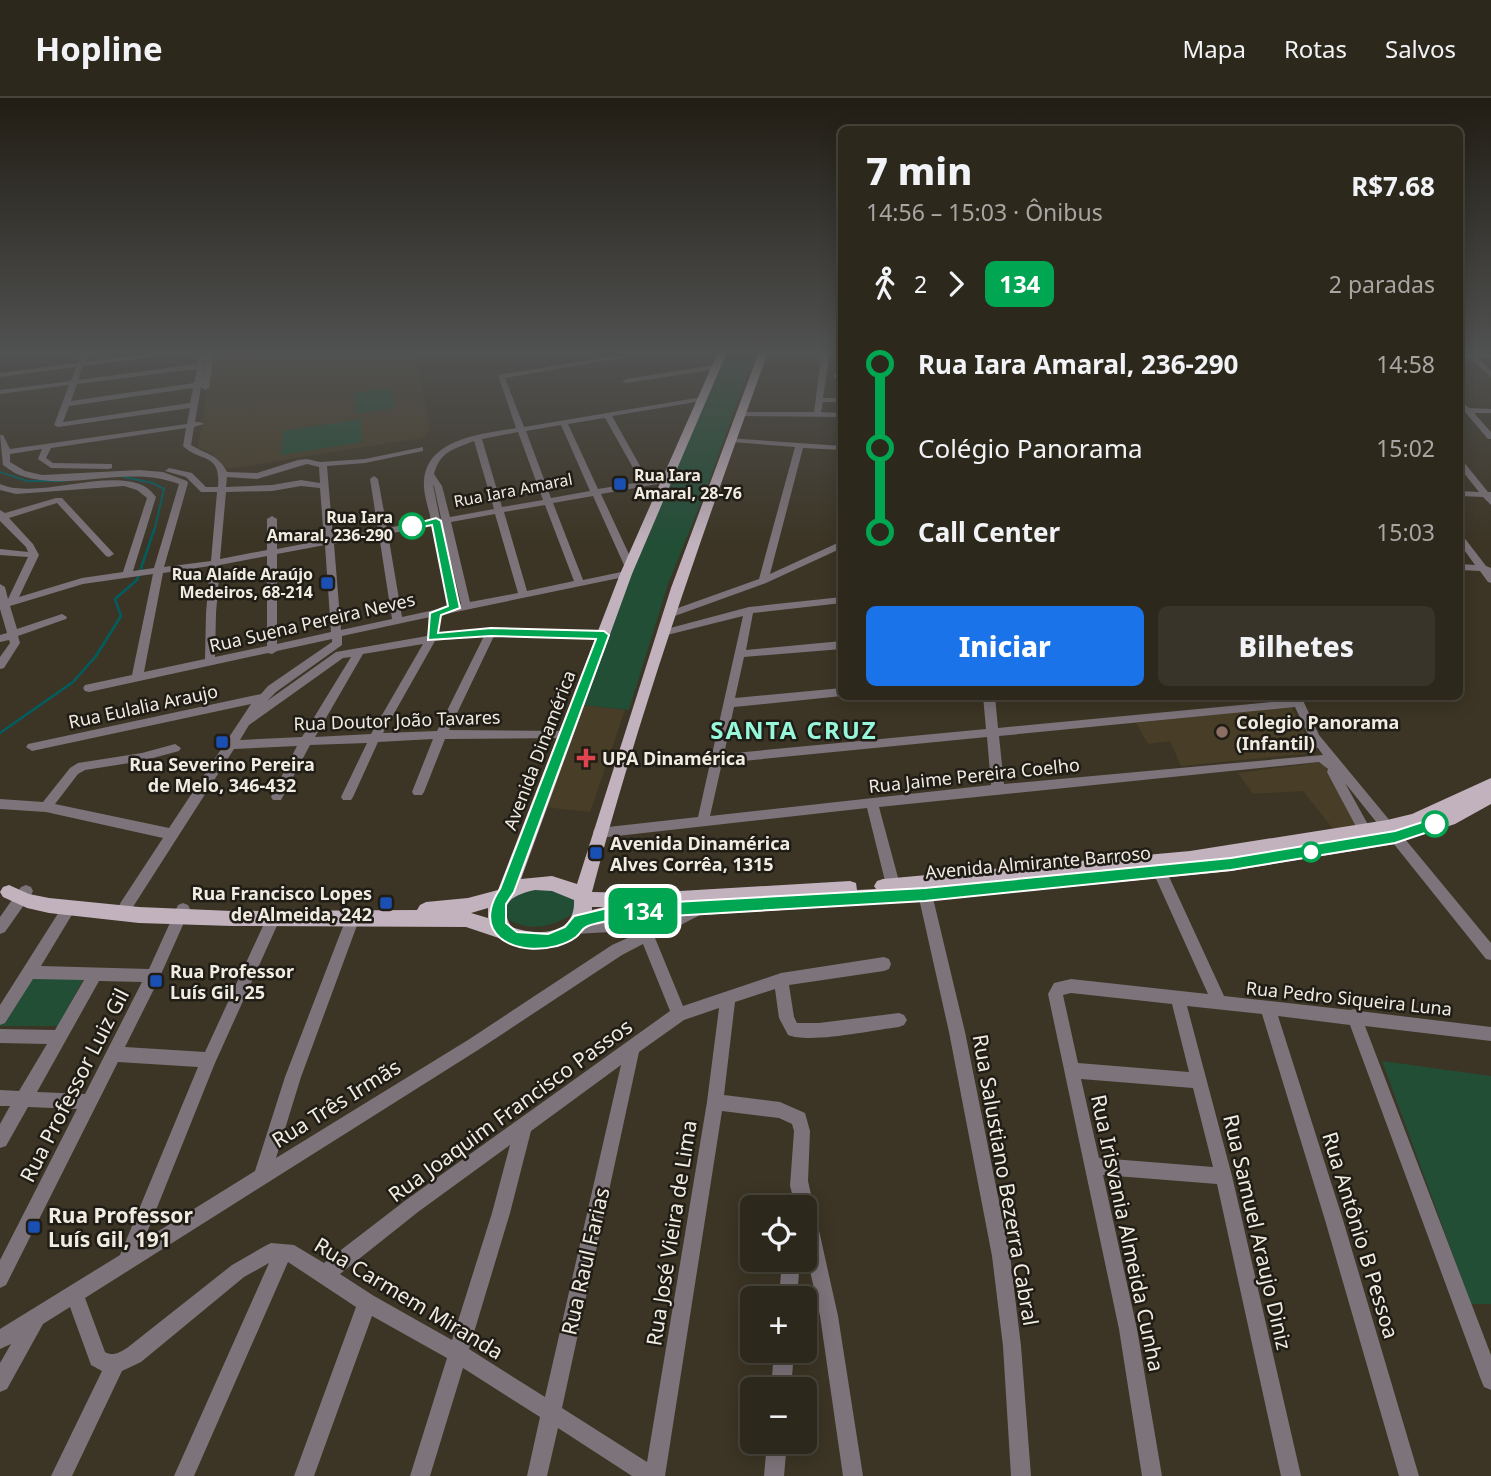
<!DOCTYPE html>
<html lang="pt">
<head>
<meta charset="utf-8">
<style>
	:root { --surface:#2d281c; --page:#393429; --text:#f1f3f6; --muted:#a7a6a3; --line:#48443b; --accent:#1a73e8 }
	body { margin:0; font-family:"Noto Sans",sans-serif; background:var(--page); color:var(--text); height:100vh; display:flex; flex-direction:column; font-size:26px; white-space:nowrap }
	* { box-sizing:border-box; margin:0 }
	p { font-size:23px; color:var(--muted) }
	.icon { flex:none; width:38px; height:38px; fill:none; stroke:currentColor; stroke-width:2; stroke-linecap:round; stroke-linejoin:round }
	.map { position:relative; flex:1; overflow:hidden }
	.details { position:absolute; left:838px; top:28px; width:625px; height:574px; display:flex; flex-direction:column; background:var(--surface); border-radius:10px; box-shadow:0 4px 18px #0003,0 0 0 2px var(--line) }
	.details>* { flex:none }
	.badge { padding:0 14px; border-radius:10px; font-size:24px; line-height:46px }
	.fabs { position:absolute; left:740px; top:1097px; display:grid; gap:14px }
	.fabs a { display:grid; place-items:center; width:77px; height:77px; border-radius:10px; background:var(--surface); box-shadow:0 4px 18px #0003,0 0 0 2px var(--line); font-size:35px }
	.map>.badge { position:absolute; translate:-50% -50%; box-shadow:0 0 0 4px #fff }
	.legs { display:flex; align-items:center; gap:10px; height:77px; padding:0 28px; font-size:23px }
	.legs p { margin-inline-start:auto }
	.summary { display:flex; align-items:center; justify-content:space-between; height:119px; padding:0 28px }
	h1 { font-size:38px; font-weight:800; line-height:52px }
	.button { display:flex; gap:14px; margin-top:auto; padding:14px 28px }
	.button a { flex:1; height:80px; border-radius:10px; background:var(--accent); color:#fff; font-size:28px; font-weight:800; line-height:80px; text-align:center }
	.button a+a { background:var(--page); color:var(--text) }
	ul { padding:0 28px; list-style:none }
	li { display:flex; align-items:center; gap:24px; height:84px; font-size:26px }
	li i { display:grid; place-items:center; width:10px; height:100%; margin:0 9px; background:currentColor }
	li i::after { content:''; width:18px; height:18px; margin:-9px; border:5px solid; border-radius:50%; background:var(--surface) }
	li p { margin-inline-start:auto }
	li:first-child i { background:linear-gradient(#0000 50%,currentColor 0) }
	li:last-child i { background:linear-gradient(currentColor 50%,#0000 0) }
	header { display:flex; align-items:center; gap:42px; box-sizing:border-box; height:98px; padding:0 35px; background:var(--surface); border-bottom:2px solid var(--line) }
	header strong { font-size:33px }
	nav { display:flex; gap:38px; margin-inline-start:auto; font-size:24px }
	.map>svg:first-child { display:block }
	.built { fill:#483e27 }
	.green { fill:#224e36 }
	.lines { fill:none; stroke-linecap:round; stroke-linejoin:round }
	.stream-far1 { stroke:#005e61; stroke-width:2 }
	.stream { stroke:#005e61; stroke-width:2.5 }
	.minor { fill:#7c747a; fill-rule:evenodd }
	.major { fill:#c2b2be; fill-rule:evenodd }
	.line-1 { fill:#00a651; stroke:#fff; stroke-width:2 }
	.transit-dot { fill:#1a4fb4; stroke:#201d16; stroke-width:2.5 }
	.stop-1-dot { fill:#fff; stroke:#00a651; stroke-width:3.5 }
	.education-dot { fill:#8d6e63; stroke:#201d16; stroke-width:2.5 }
	.health-dot { fill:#e0444e; stroke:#201d16; stroke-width:2.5 }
	.labels { text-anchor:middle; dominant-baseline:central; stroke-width:5; stroke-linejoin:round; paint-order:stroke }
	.far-poi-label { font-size:16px; font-weight:bold; fill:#f1ece2; stroke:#201d16; text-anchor:start }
	.far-street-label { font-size:16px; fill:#f1ece2; stroke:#201d16 }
	.far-stop-label { font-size:16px; font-weight:bold; fill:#f1ece2; stroke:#201d16; text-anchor:end }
	.street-label { font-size:18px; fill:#f1ece2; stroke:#201d16 }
	.poi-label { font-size:18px; font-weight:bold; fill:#f1ece2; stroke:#201d16; text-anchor:start }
	.near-street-label { font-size:21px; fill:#f1ece2; stroke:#201d16 }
	.near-poi-label { font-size:21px; font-weight:bold; fill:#f1ece2; stroke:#201d16; text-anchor:start }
	.district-label { font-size:24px; font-weight:bold; letter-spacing:2px; fill:#96f7db; stroke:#201d16 }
</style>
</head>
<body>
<header>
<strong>Hopline</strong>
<nav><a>Mapa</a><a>Rotas</a><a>Salvos</a></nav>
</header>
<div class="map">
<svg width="1491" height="1378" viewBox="0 0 1491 1378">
	<rect width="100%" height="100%" fill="#3c3525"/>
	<path class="built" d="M248 254H415L430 332 422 340 227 371 211 355 198 349 211 270 214 258Z
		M583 607 625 612 590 714 544 709Z
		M1291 608 1314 655 1181 668 1170 643 1148 646 1136 625Z
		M1323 664 1358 727 1334 732 1303 693 1253 696 1238 675Z"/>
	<path class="green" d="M725 254H755L706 392 668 486 629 612 583 607 625 492Z
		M391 290 394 310 356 316 354 295Z
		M361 321 362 344 281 357 283 333Z
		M542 787 562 793 577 804 574 815C550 831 525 835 501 816L502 806 517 795Z
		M85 878 58 928H0L31 879Z
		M1382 963 1491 978V1206H1471Z"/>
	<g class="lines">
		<path class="stream-far1" d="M0 374 27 383H65
			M124 379 153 385 164 391 154 434"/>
		<path class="stream" d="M0 635 73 584 96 558 121 518 115 501 137 482 154 432"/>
		<path class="minor" d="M13 254H33L29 256 0 259V255Z
			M82 254H89L85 264 163 254H180L176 256 83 268 78 282 197 266 200 254H206L202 284 207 254H214L209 290 205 292 201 289 195 324H200L204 326 194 329 191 347C206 356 219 357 227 374L257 375 298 362 307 361 320 364 365 361 423 349V353L365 365 327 368 333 440 378 432 370 381 374 378 378 381 387 430 431 422C429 411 423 396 424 384 426 340 483 336 516 330L498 277 641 254H655L505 280 524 329 702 299 706 301 702 303 612 318 648 382 669 378 673 381 669 384 601 396 634 467 632 469H626L624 467 593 398 553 405 583 482 626 473 629 474V478L441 517 438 536 491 531 608 535V539L604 540 494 538 449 632 565 633 569 634 571 637 569 640 445 641 424 694 422 697H414L412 694 433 641 378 644 353 699 351 702H343L341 699 367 645 310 647 281 702H273L271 699 297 648 234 651 131 812 126 814 121 812 119 808 121 804 163 740 46 714 0 711V701L43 704 70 670 78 665 142 655 175 646 181 650 179 653 142 663 85 672 78 676 55 706 169 730 251 606 32 653 26 649 28 646 261 596 268 588 332 544V541L277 553 272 556 268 555 89 594 85 593 83 590 85 587 132 577 153 476 83 486 10 508 17 531 62 516 67 519 66 521 18 538 20 545 4 570 0 571V559L10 545 9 542 0 544V537L7 535 0 511V486L5 489 8 501 28 459 0 457V451L28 454 26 449 0 423V412L5 415 56 400H62L114 456 109 459 106 458 57 405 9 420 33 446 39 457 19 499 82 480 123 474 147 400 137 392 124 388 16 396 0 392V386C5 388 11 390 16 390 53 395 111 372 144 388 148 390 153 395 156 399L133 473 154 470 179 386C125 366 73 394 22 378 15 376 9 371 3 367L0 337H3L10 351 187 326 190 310 58 329 54 327 69 287 0 296V292L71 283 76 269 0 279V275L77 265ZM197 271 194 285 71 303 77 286ZM193 290 190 305 63 324 69 308ZM605 320 641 384 598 391 568 326ZM561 327 590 393 551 400 526 333ZM186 330 183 348C201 365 221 354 218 389H206L192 375 169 370 165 373 186 379 201 394H217L211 463 164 469 188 385 187 383 163 374 139 372 42 377 25 373 10 364V356L42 351 38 361 51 370 109 371 112 370V366L53 365 46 360 51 350ZM518 334 543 402 502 409 482 341ZM474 343 494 411 450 419 442 388 434 376C441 352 453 352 474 343ZM307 366 319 369 320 385 301 382 272 387 226 389 227 379 257 381ZM433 387 434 388 441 420 440 421ZM301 388 320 390 324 442 277 451V421L272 418 267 421V452L220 461 226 394 272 393ZM545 407 574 483 527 493 504 414ZM495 416 518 495 470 504 451 424ZM441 426H442L461 506H458ZM432 427 448 509 402 519 388 436ZM379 437 392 521 341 532 334 446ZM325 447 331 534 277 546V456ZM267 458V548L215 559 216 515 220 467ZM210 468 206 515 205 561 144 574 163 475ZM430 519 427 538 336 554 267 603 276 594 342 547V538ZM484 538 437 633 383 635 435 543ZM423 546 371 636 315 639 363 556ZM351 559 302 639 240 642 249 627 343 560Z
			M822 254H830L823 300H842V304H823L821 314 842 315V319L738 318 737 316 741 314H814Z
			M839 254H842V258L835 256Z
			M1460 254 1491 256V260L1477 259 1491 273V279L1469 259 1460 258Z
			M715 267 719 269 718 271 626 285 622 283 626 281Z
			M834 276H842V280H834Z
			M1460 302 1469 310 1491 311V315H1474L1491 334V341H1488L1465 314H1460Z
			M728 340 842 348V352L803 350 770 476 842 443V450L766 485 672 519H664V515L759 481 795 349 731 344H728Z
			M1460 362 1463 363 1488 394H1491V407L1483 399 1460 398V393L1479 394 1460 370Z
			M1460 437 1463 438 1486 468 1491 470V485L1488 484 1480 473 1460 472V466L1475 467 1460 446Z
			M842 499V505L753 515 746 552 842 543V551L744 559 735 600 842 590V598L734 609 724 656 986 631 983 598H995L998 630 1292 602 1291 598H1301L1319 637 1491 845V862L1486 861 1345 685 1371 732 1370 736H1360L1327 674 1328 671 1319 664 879 709 900 787 898 791 893 793 888 791 886 787 867 710 599 740 594 739 593 735 594 731 599 730 698 719 743 518 663 538 659 537V533L749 509ZM1295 609 1314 649 1318 650 1323 657 1004 686 999 638ZM987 639 991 687 710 718 722 665Z
			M1160 768 1165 770 1224 898 1350 912 1354 911 1359 913 1491 929V943L1365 928 1491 1257V1292L1484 1289 1481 1282 1350 927 1278 918 1343 1122 1419 1378H1399L1325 1122 1262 916 1187 908 1232 1078 1301 1378H1281L1217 1086 1103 1077 1137 1231 1162 1378H1142L1119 1231 1048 896 1054 885 1071 881 1208 896 1153 774 1155 770ZM1071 895 1172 906 1189 974 1078 965 1063 897ZM1081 981 1193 990 1213 1069 1099 1060Z
			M26 787 31 789 33 793 31 797 5 834 0 836V819L21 789Z
			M925 790 930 792 932 796 965 934 1010 1158 1021 1248 1031 1378H1011L1003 1248 992 1158 949 934 918 796 920 792Z
			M69 804 74 806 76 810 41 868 149 871 178 807 183 805 188 807 190 811 158 883 125 949 205 954 268 817 273 815 278 817 280 821 215 965 144 1142 255 1073 285 979 347 818 352 816 357 818 359 822 301 979 276 1060 468 942 612 847 630 839 610 834 575 836 570 834 568 830 570 826 575 824 610 822 647 830 694 807 699 805 704 807 706 811 704 815 655 840 683 908 781 875 884 859 889 861 891 866 889 871 884 873 789 887 794 919 797 925H819L899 915 904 917 907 922 904 927 899 929C873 932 810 946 788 937L779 920 775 891 735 904 724 997 780 1004 805 1015 810 1033 808 1083 838 1218 863 1378H843L820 1218 805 1150V1110H796L790 1088 794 1033 792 1026 779 1020 722 1013 665 1378H632L558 1330 547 1378H527L540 1319 463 1270 430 1378H410L447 1260 372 1218 314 1378H294L356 1209 288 1164 194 1378H174L269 1165 244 1179 141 1264 122 1273 72 1378H51L102 1273 91 1267 70 1209 43 1226 7 1291 0 1294V1265L11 1246 0 1251V1231L120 1157 198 969 118 964 6 1187 0 1190V1162L77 1011 28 1009 6 1048 0 1050V1026L10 1008H0V992L19 993 47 946 0 945V931L55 932 84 882 33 881 5 925 0 927V907L64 806ZM643 846 670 913 406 1102 324 1165 294 1147 271 1145 265 1148 232 1167 127 1250C120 1254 113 1259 105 1254L85 1200 478 952 622 857ZM99 883 142 884 85 996 37 994ZM719 910 707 1004 647 1364 562 1310 639 954 684 922ZM621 967 545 1299 469 1251 510 1115 531 1033ZM510 1047 492 1115 452 1242 374 1198 340 1176 418 1114Z
			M782 1162H800L797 1200H779Z
			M774 1253H794L791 1292H771Z
			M767 1344H787L784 1378H764Z"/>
		<path class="major" d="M718 254H727L632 476 521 781 552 778 577 786 671 490 759 254H768C704 432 640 611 592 794L637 795 643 798 645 805 655 804 657 797 663 794 850 783 856 785 857 792 876 791 874 788 877 783 883 781 1190 753 1387 722 1412 716 1491 680V706L1455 726 1395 746 1231 773 925 803 620 822 586 829 577 839 558 849 532 851 466 829 232 828 139 825 49 815 27 810 3 799 0 794 3 789 9 787 29 796 49 800 139 809 232 813 417 812 420 807 426 804 468 800 498 792 620 476ZM535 792 552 793 574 802C576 839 536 838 511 829 498 805 512 797 535 792ZM592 809H604L592 812ZM488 810V820L471 815Z"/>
	</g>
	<linearGradient id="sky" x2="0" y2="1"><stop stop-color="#211d14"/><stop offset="0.57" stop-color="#505151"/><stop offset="1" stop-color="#505151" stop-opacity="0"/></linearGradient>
	<rect width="1491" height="446" fill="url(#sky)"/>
	<path class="line-1" d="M436 420 441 423 460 510 441 517 438 535 491 530 604 533 609 537 514 794 506 806V825L517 834 548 836 565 829 574 818 620 807 925 790 1231 760 1395 733 1435 720 1442 726 1440 730 1395 745 1231 772 925 803 620 821C609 823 597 824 588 828 582 830 581 835 576 839 555 855 507 857 493 831 486 818 493 801 500 791L596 541 491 538 428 542 430 515 448 508 432 427 412 431 407 428Z"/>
	<g class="transit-dot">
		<rect x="613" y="379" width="14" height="14" rx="3.5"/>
		<rect x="320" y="478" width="14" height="14" rx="3.5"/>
		<rect x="215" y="637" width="14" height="14" rx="3.5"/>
		<rect x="589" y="748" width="14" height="14" rx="3.5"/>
		<rect x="379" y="798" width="14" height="14" rx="3.5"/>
		<rect x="149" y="876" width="14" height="14" rx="3.5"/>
		<rect x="27" y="1122" width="14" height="14" rx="3.5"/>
	</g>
	<g class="stop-1-dot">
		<circle cx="412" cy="428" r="12"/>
		<circle cx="1435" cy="726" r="12"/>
		<circle cx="1311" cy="754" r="9"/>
	</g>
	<circle class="education-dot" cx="1222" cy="634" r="7"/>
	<path class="health-dot" d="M582.5 649.5h7v7h7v7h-7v7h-7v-7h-7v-7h7z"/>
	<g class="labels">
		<g class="far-poi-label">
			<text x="634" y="377">Rua Iara<tspan x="634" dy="18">Amaral, 28-76</tspan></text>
			<text x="313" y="476" text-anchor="end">Rua Alaíde Araújo<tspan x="313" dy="18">Medeiros, 68-214</tspan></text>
		</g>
		<g class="far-street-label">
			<text transform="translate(513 392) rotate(-11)">Rua Iara Amaral</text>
		</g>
		<g class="far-stop-label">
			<text x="393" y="419">Rua Iara<tspan x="393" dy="18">Amaral, 236-290</tspan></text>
		</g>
		<g class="street-label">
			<text transform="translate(312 524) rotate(-13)">Rua Suena Pereira Neves</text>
			<text transform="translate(143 608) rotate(-12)">Rua Eulalia Araujo</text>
			<text transform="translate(397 622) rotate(-2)">Rua Doutor João Tavares</text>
			<text transform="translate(539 652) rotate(-69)">Avenida Dinamérica</text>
			<text transform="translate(974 677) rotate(-6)">Rua Jaime Pereira Coelho</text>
			<text transform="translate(1038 764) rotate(-5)">Avenida Almirante Barroso</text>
			<text transform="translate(1349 900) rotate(6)">Rua Pedro Siqueira Luna</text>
		</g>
		<g class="poi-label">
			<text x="1236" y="624">Colegio Panorama<tspan x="1236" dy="21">(Infantil)</tspan></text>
			<text x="602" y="660">UPA Dinamérica</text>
			<text x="222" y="666" text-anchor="middle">Rua Severino Pereira<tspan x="222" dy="21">de Melo, 346-432</tspan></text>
			<text x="610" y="745">Avenida Dinamérica<tspan x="610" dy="21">Alves Corrêa, 1315</tspan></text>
			<text x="372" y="795" text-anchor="end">Rua Francisco Lopes<tspan x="372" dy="21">de Almeida, 242</tspan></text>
			<text x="170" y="873">Rua Professor<tspan x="170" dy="21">Luís Gil, 25</tspan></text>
		</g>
		<g class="near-street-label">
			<text transform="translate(74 987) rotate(-63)">Rua Professor Luiz Gil</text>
			<text transform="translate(336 1005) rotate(-32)">Rua Três Irmãs</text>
			<text transform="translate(510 1012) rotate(-36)">Rua Joaquim Francisco Passos</text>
			<text transform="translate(1006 1082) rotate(80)">Rua Salustiano Bezerra Cabral</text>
			<text transform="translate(1258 1134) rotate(77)">Rua Samuel Araujo Diniz</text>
			<text transform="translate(671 1135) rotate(-81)">Rua José Vieira de Lima</text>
			<text transform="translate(1128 1135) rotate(78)">Rua Irisvania Almeida Cunha</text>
			<text transform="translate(1361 1137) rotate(73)">Rua Antônio B Pessoa</text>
			<text transform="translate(585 1163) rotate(-77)">Rua Raul Farias</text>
			<text transform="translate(409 1200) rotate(31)">Rua Carmem Miranda</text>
		</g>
		<g class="near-poi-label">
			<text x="48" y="1117">Rua Professor<tspan x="48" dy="24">Luís Gil, 191</tspan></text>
		</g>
		<g class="district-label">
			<text x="794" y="631">SANTA CRUZ</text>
		</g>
	</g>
</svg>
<div class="fabs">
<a><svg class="icon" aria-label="locate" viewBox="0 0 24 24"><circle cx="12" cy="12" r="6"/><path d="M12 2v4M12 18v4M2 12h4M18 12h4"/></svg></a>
<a>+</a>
<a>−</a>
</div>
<b class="badge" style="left:643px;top:813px;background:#00a651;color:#fff">134</b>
<section class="details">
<div class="summary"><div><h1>7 min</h1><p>14:56 – 15:03 · Ônibus</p></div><b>R$7.68</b></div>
<div class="legs"><svg class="icon" aria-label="walk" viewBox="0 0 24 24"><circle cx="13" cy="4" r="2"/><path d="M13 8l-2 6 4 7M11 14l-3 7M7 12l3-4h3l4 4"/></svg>2<svg class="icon" aria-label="forward" viewBox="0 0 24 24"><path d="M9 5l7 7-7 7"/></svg><b class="badge" style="background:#00a651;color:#fff">134</b><p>2 paradas</p></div>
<ul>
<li><i style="color:#00a651"></i><b>Rua Iara Amaral, 236-290</b><p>14:58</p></li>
<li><i style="color:#00a651"></i><span>Colégio Panorama</span><p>15:02</p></li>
<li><i style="color:#00a651"></i><b>Call Center</b><p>15:03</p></li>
</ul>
<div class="button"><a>Iniciar</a><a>Bilhetes</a></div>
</section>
</div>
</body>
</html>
